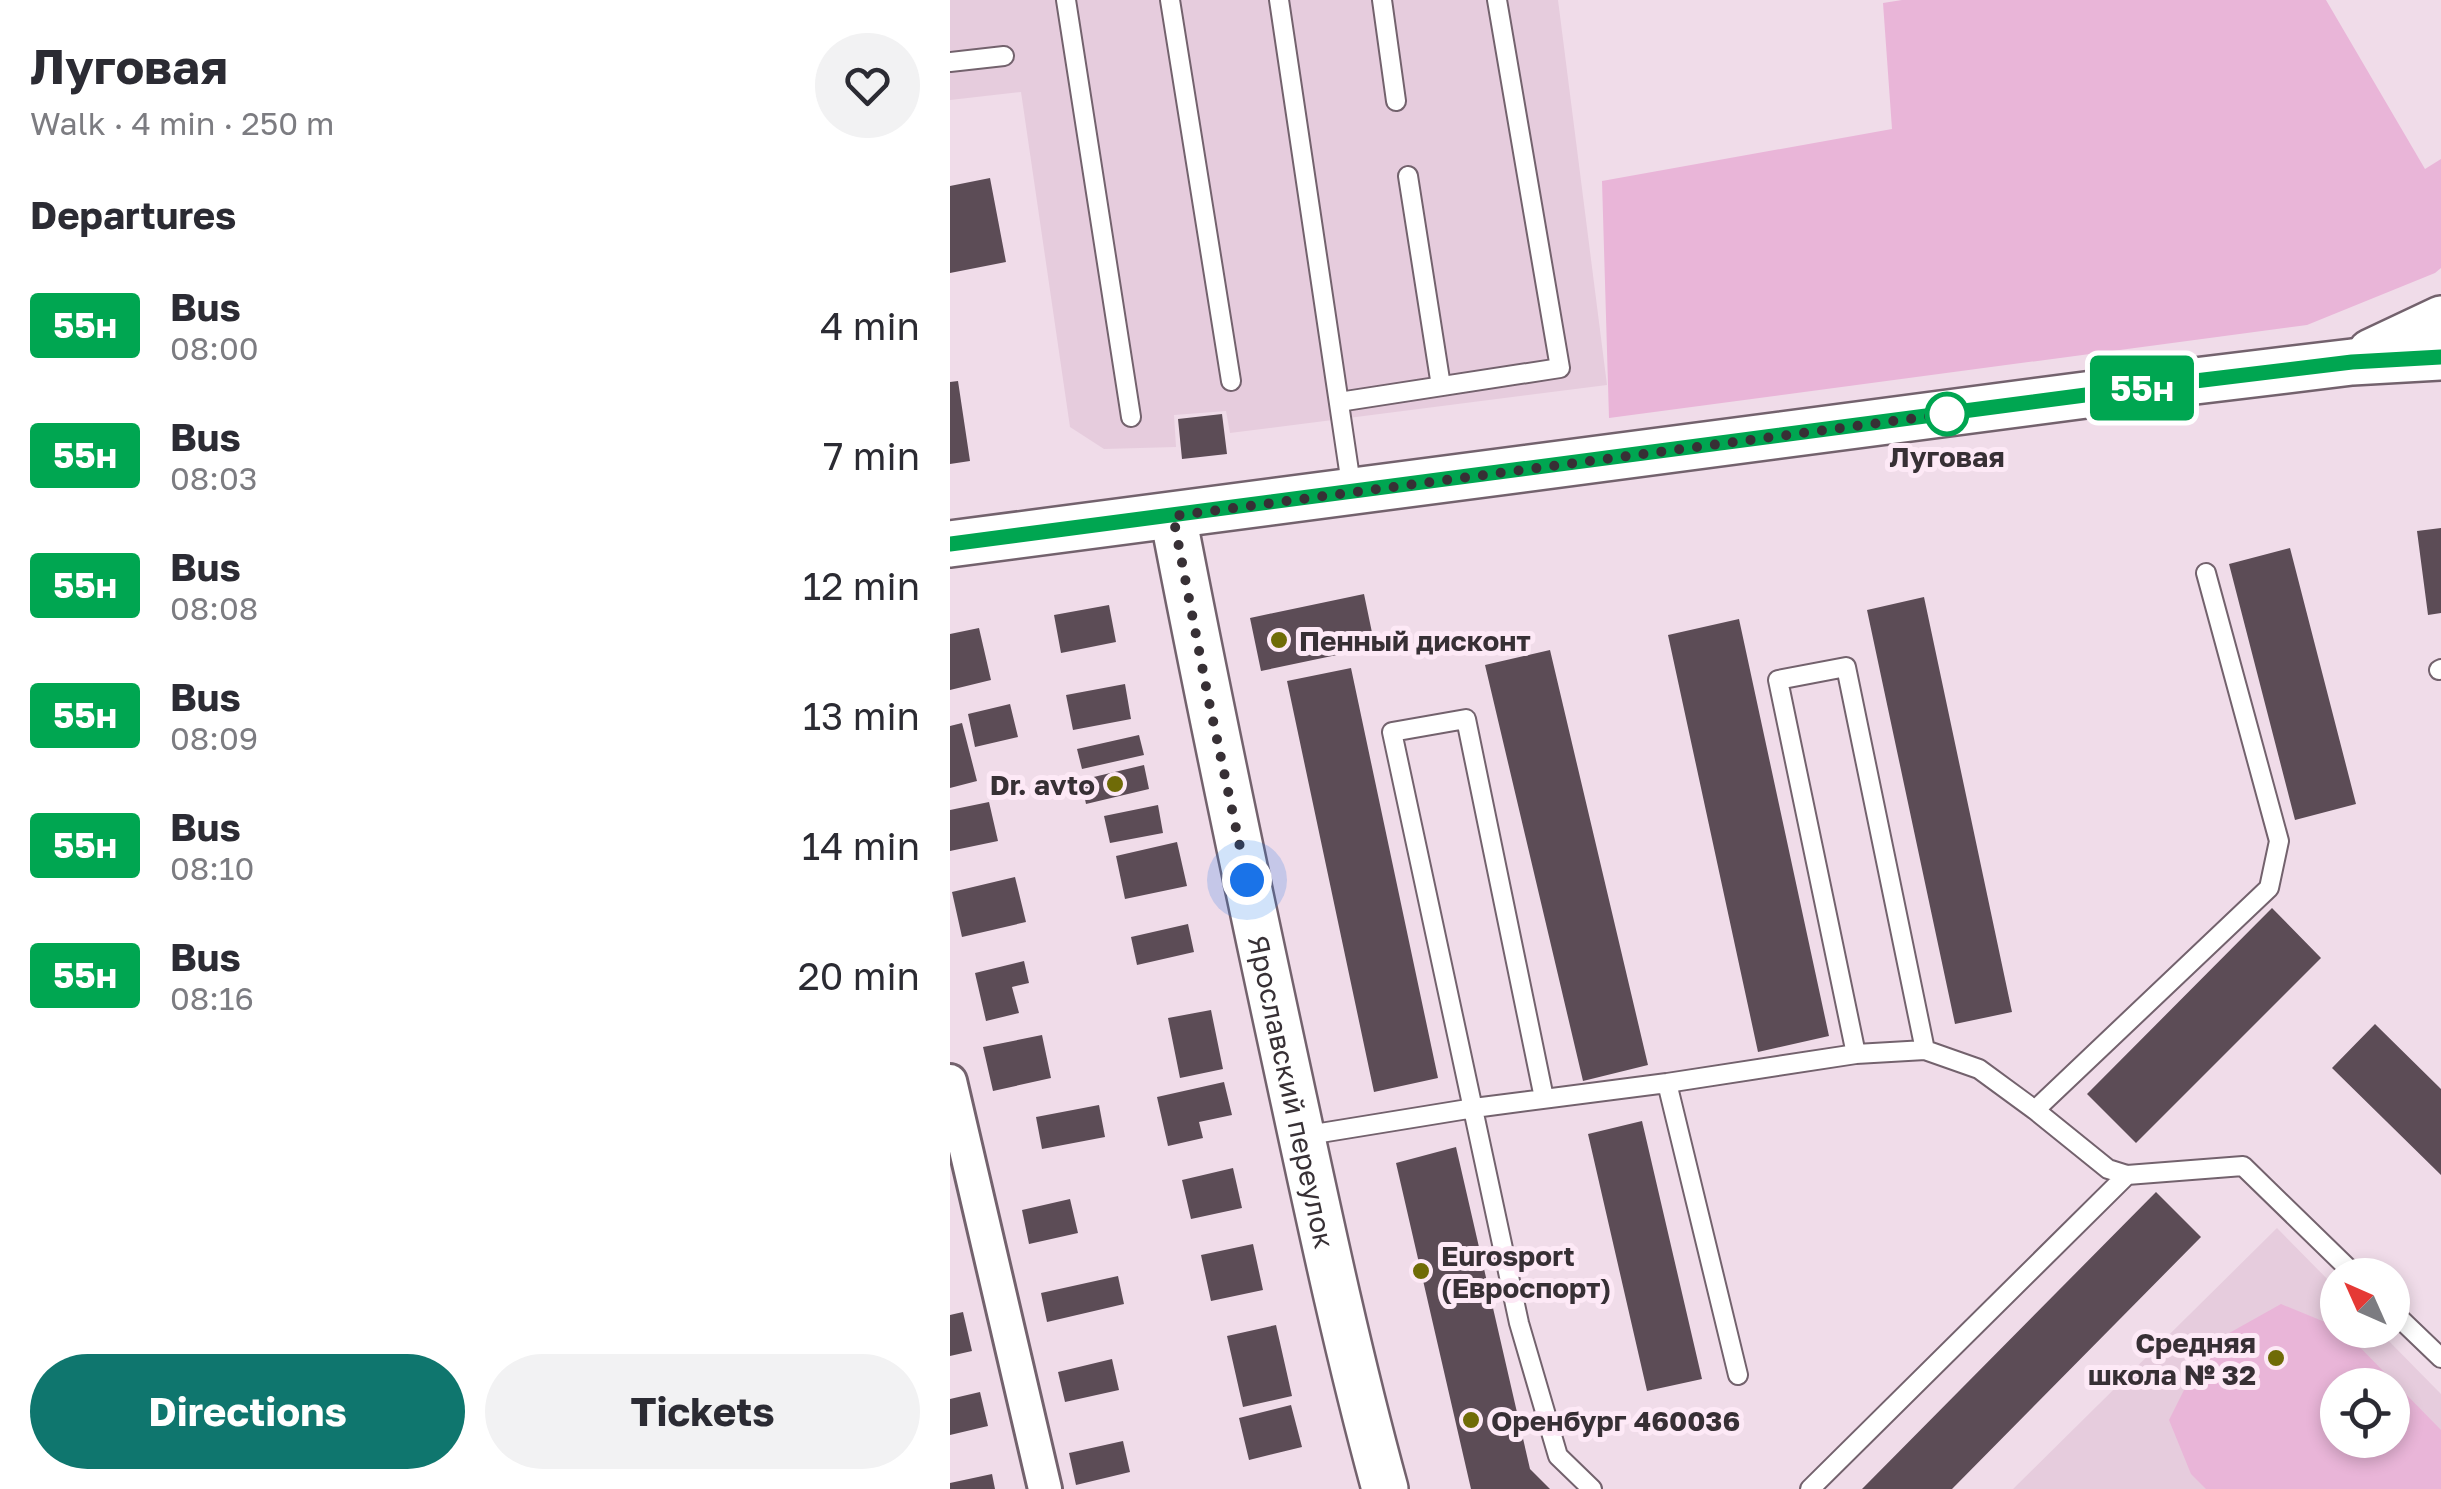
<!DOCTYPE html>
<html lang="en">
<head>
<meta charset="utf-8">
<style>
	:root { --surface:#fff; --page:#f2f2f3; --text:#2b2b33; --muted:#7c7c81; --accent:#0f766e }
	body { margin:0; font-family:"Golos Text",sans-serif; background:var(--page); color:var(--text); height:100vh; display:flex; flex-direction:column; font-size:38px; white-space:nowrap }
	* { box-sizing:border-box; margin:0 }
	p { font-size:32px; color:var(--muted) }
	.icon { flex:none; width:55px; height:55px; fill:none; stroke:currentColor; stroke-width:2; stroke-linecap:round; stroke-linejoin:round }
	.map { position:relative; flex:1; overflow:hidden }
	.side { display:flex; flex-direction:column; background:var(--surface); width:950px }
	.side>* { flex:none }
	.badge { padding:0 20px; border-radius:8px; font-size:35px; line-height:65px }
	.needle { width:65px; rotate:315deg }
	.buttons { position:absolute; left:1370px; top:1258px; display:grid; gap:20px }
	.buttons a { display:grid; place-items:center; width:90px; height:90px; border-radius:50%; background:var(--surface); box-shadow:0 5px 15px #0003; font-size:50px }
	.you { position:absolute; width:50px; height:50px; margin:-25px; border:8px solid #fff; border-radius:50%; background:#1a73e8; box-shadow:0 0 0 15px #1a73e833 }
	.map>.badge { position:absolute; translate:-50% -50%; box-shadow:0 0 0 5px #fff }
	h2 { padding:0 30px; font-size:38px; line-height:90px }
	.round { display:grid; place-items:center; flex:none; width:105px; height:105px; border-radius:52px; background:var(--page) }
	.overview { display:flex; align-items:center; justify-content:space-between; height:170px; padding:0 30px }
	h1 { font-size:48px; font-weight:700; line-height:75px }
	.button { display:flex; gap:20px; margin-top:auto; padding:20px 30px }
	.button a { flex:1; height:115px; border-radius:60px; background:var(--accent); color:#fff; font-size:40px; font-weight:700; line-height:115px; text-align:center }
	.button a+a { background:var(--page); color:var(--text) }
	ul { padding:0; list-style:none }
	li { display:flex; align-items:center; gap:30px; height:130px; padding:0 30px }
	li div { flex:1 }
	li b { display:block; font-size:38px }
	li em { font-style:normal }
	li .badge { min-width:110px; font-weight:700; text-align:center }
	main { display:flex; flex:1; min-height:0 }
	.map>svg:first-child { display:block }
	.built { fill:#e6ccdd; fill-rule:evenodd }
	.green { fill:#e9b5d8; fill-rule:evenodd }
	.building { fill:#5c4c56 }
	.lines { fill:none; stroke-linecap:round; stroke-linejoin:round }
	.service-casing { stroke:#73626d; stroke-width:22 }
	.minor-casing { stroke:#73626d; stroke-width:38 }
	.secondary-casing { stroke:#73626d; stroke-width:50 }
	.service { stroke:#fff; stroke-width:18 }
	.minor { stroke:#fff; stroke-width:32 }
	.secondary { stroke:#fff; stroke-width:45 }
	.line-casing { stroke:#fff; stroke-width:22 }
	.line { stroke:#00a651; stroke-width:15 }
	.walk { stroke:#373035; stroke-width:10; stroke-dasharray:0 18 }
	.stop-dot { fill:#fff; stroke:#00a651; stroke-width:5 }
	.poi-dot { fill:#6f6b07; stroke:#fde9f6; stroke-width:4 }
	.labels { text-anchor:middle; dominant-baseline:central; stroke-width:10; stroke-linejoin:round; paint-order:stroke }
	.stop-label { font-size:28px; font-weight:bold; fill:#373035; stroke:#fde9f6 }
	.poi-label { font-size:28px; font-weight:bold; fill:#373035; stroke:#fde9f6; text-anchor:start }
	.street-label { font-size:28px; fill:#373035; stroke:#fde9f6 }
</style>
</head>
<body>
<main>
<section class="side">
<div class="overview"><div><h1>Луговая</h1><p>Walk · 4 min · 250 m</p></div><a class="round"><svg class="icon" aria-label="heart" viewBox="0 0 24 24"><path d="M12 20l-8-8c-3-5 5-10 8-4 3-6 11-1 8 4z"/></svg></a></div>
<h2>Departures</h2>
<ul>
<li><span class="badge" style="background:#00a651;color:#fff">55н</span><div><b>Bus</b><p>08:00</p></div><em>4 min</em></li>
<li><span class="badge" style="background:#00a651;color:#fff">55н</span><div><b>Bus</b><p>08:03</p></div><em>7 min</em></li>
<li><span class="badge" style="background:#00a651;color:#fff">55н</span><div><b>Bus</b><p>08:08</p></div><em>12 min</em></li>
<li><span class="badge" style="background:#00a651;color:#fff">55н</span><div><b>Bus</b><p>08:09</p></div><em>13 min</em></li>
<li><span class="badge" style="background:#00a651;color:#fff">55н</span><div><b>Bus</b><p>08:10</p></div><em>14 min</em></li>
<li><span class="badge" style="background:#00a651;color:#fff">55н</span><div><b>Bus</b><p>08:16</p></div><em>20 min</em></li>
</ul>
<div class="button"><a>Directions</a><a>Tickets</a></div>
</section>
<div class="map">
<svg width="1491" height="1489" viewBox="0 0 1491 1489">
	<rect width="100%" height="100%" fill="#f0dce9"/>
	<path class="built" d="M0 0H608L657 385 280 433 276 411 224 415 226 447 154 449 120 427 71 92 0 100Z
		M1327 1228 1387 1289 1388 1330H1428L1491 1394V1489H1063ZM1388 1385H1442V1440H1388Z"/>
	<path class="green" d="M952 0H1376L1475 169 1491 159V268L1485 273 1357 325 659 418 652 181 942 129 933 3Z
		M1331 1304 1387 1327 1388 1330H1393L1491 1430V1489H1256L1241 1474 1219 1420 1256 1346ZM1388 1385H1442V1440H1388Z"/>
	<path class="building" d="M40 178 56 262 0 273V186Z
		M8 381 20 461 0 464V382Z
		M272 414 277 454 232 459 228 419Z
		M1491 528V613L1478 615 1467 531Z
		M1340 548 1406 804 1345 820 1279 564Z
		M414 594 425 647 311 671 300 618Z
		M974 597 1062 1012 1005 1024 917 610Z
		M159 605 166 642 111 653 104 615Z
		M789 619 879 1036 808 1052 718 635Z
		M29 628 41 680 0 690V634Z
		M600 650 698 1065 633 1081 535 665Z
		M401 668 488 1078 424 1092 337 681Z
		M175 684 181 719 123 730 116 695Z
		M60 704 68 737 25 747 18 714Z
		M12 723 27 781 0 788V726Z
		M189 735 194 755 132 769 127 749Z
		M194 765 199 789 136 804 131 780Z
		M39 802 48 841 0 851V810Z
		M208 805 213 833 160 843 154 816Z
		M227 842 237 886 175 899 166 856Z
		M65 877 76 922 12 937 2 892Z
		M1322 908 1371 958 1186 1143 1137 1094Z
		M238 924 244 952 187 965 181 937Z
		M74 961 79 983 62 987 69 1013 36 1021 25 973Z
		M261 1010 273 1069 230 1078 218 1018Z
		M1425 1024 1491 1089V1175L1382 1068Z
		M92 1035 101 1078 43 1091 33 1047Z
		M274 1082 282 1115 249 1122 253 1138 218 1146 207 1097Z
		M149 1105 155 1137 92 1149 86 1117Z
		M692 1121 752 1379 697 1391 638 1134Z
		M506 1147 580 1469 600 1489H521L446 1163Z
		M283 1168 292 1208 241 1219 232 1180Z
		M1206 1192 1251 1237 1002 1489H912Z
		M120 1199 128 1233 79 1244 72 1210Z
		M303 1244 313 1290 261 1301 251 1255Z
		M168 1276 174 1304 97 1322 91 1293Z
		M13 1312 22 1351 0 1356V1315Z
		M326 1325 342 1396 293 1407 277 1336Z
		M162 1359 169 1390 115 1402 108 1372Z
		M30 1392 38 1426 0 1435V1399Z
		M341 1405 352 1447 299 1460 289 1418Z
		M173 1441 180 1472 126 1485 119 1453Z
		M42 1474 45 1489H0V1483Z"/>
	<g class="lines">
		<g class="service-casing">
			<path id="service" d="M116 0 181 417
				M220 0 281 381
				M329 0 402 491
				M432 0 446 101
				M0 62 54 56
				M458 176 491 386
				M389 402 610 368 547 0
				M1489 670 1491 669
				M906 1054 828 680 896 667 975 1050
				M717 1083 788 1375
				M594 1098 516 719 442 732 569 1323 608 1456 642 1489
				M1085 1110 1319 888 1329 841 1256 573
				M352 1136 524 1108 717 1083 906 1054 975 1050 1029 1069 1085 1110 1158 1169 1177 1175 1293 1166 1405 1275
				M1442 1311 1491 1358
				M860 1489 1177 1175"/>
		</g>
		<g class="minor-casing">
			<path id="minor" d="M0 1081 95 1489"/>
		</g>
		<g class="secondary-casing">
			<g id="secondary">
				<path d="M1421 352 1491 319"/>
				<path id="s1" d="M223 516C257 693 294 869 332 1045 364 1193 395 1343 435 1489"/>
				<path d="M0 544 1212 385 1402 362 1491 357"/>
			</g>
		</g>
		<use href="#service" class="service"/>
		<use href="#minor" class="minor"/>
		<use href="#secondary" class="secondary"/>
	</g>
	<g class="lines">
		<g class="line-casing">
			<path id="line" d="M0 544 1212 385 1402 362 1491 357"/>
		</g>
		<use href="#line" class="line"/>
		<path class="walk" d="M297 880 258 697 223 516 997 414"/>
	</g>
	<circle class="stop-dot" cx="997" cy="414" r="20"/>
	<g class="poi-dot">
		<circle cx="329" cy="640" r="10"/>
		<circle cx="165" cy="784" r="10"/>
		<circle cx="471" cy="1271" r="10"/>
		<circle cx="1326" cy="1358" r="10"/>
		<circle cx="521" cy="1420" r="10"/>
	</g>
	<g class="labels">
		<g class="stop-label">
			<text x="997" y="456">Луговая</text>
		</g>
		<g class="poi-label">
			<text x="349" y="640">Пенный дисконт</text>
			<text x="145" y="784" text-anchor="end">Dr. avto</text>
			<text x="491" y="1255">Eurosport<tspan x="491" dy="32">(Евроспорт)</tspan></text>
			<text x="1306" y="1342" text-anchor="end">Средняя<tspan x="1306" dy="32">школа № 32</tspan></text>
			<text x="541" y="1420">Оренбург 460036</text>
		</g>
		<g class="street-label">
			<text stroke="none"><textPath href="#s1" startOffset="588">Ярославский переулок</textPath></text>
		</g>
	</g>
</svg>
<div class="buttons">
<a><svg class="needle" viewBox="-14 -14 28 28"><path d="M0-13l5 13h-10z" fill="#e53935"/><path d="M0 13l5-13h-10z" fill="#7c7c81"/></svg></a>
<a><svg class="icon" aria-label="locate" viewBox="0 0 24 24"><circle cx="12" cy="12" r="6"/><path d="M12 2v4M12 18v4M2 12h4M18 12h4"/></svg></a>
</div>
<div class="you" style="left:297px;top:880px"></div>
<b class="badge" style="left:1192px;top:388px;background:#00a651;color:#fff">55н</b>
</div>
</main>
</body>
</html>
